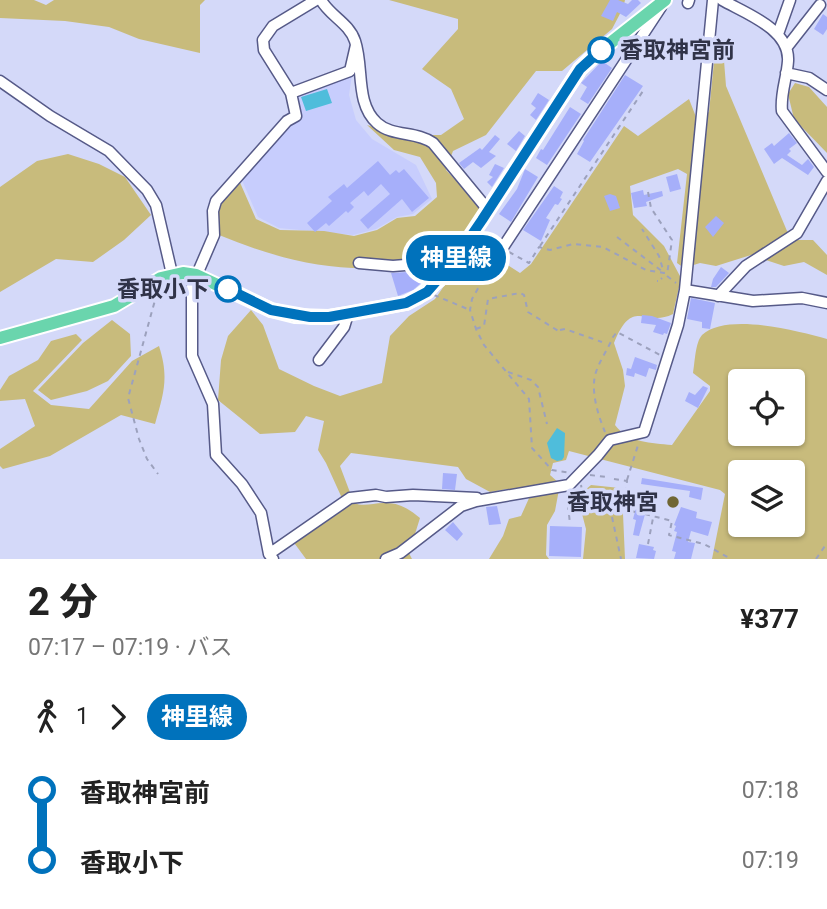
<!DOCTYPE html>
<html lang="ja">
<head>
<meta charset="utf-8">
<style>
	:root { --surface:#fff; --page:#f2f2f2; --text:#222; --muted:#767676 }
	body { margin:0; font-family:Roboto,"Noto Sans JP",sans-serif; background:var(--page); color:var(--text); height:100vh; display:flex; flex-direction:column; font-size:26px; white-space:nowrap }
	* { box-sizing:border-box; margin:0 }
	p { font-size:23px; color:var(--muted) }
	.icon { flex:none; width:38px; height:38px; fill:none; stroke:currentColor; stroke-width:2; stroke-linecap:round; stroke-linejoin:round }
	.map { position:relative; height:559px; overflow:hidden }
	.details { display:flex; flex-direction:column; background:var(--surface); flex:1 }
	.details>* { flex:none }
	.badge { padding:0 14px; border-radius:23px; font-size:24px; line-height:46px }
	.fabs { position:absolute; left:728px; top:369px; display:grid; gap:14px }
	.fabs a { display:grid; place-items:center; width:77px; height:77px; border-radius:7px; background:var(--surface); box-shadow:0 2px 5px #0004; font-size:35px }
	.map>.badge { position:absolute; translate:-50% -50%; box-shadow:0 0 0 4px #fff }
	.legs { display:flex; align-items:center; gap:10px; height:77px; padding:0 28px; font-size:23px }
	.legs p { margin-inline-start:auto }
	.summary { display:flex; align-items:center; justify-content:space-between; height:119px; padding:0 28px }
	h1 { font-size:38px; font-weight:800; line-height:52px }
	ul { padding:0 28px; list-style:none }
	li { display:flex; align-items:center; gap:24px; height:70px; font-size:26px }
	li i { display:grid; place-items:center; width:10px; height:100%; margin:0 9px; background:currentColor }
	li i::after { content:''; width:18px; height:18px; margin:-9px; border:5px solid; border-radius:50%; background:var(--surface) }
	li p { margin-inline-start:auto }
	li:first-child i { background:linear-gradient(#0000 50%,currentColor 0) }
	li:last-child i { background:linear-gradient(currentColor 50%,#0000 0) }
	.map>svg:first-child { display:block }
	.built { fill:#c7cdfd }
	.green { fill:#c8bb7c; fill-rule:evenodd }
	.water { fill:#4fbddb }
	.building { fill:#a6affa }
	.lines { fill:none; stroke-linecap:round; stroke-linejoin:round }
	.minor-casing { stroke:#565a88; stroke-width:13 }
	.major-casing { stroke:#fff; stroke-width:16 }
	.path { stroke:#9ca1bd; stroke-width:2; stroke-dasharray:5 5; stroke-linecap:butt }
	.minor { stroke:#fff; stroke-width:10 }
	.major { stroke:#6ad5ad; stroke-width:12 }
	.line-1-casing { stroke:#fff; stroke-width:16 }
	.line-1 { stroke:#0072bc; stroke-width:10 }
	.stop-1-dot { fill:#fff; stroke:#0072bc; stroke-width:3.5 }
	.poi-dot { fill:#706633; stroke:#d4d9f9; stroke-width:2.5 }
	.labels { text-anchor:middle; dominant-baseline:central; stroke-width:7; stroke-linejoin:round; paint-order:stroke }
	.stop-label { font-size:23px; font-weight:bold; fill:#303348; stroke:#d4d9f9; text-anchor:start }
	.poi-label { font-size:23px; font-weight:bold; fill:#303348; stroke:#d4d9f9; text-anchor:end }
</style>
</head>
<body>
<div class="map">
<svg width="827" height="559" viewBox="0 0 827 559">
	<rect width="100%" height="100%" fill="#d4d9f9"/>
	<path class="built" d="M352 75 349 95 356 120 372 139 416 165 432 199 413 214 397 217 376 229 353 235 279 228 258 217 241 178 289 125 301 120 297 97Z"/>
	<path class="green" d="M0 0H34L46 5 54 0H205L200 5V53L139 39 109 27 65 21 0 18Z
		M389 0H625L623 8 612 29 562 71H536L486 135 453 151 446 170 481 207C473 218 458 249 448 255 431 265 422 256 406 259 396 261 386 267 375 268 320 270 270 256 219 235L216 210 238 178 256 219 280 230 324 231 354 236 377 230 397 218 415 216 437 197 436 183 420 157 394 150 367 125 399 135H441L464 119 451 89 422 69 458 29V19Z
		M716 42 723 48 726 86 787 231 796 240H813L827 255V275L804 262 784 266 751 255 716 266 700 263 684 268 677 263 687 174 678 169 630 186 633 215 664 246 681 278 673 314C645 328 633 296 614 343L623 370 625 386 615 425C629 443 651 443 672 445L710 391V386L693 373C695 363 695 343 702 335 727 312 798 331 827 339V559H712L725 494 720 490 569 451 566 460 553 463 550 475 560 484 555 511 547 525 546 555 549 559H557H489L503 536 509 519 521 516 530 496 507 489 490 492 466 479 458 467 351 453 340 466 354 503C364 507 373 503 383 503 399 502 409 509 420 518L409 553 412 559H306L292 540C317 528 330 523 341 496L326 463 318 450 324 421 306 416 295 432 260 434 218 400 221 360 228 336 251 310 263 325 279 369 314 386 340 396 382 383 390 336 409 316 435 299 474 243 520 273 531 264 624 126 638 136 689 99 696 117 709 112ZM740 382H793V434H740ZM740 472H793V525H740Z
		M795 83 809 87 827 107V153L794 119 788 94Z
		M68 154 99 164 125 177 151 215 124 240 93 262 56 259 0 292V187L37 161Z
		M112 320 130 334 131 356 108 381 87 391 51 400 38 390 83 343Z
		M76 334 82 340 33 391 51 405 89 409 132 361 159 346C169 377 164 393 155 424L121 415 50 456 3 469 0 466V449L35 426 25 399 0 401V390L9 376 38 360 51 341Z
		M591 485 620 488 622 491 625 559H583L586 529 581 510 584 491Z"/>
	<path class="water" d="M327 89 332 103 306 111 301 97Z
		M557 428 565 433 564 457 562 460 557 461 551 458 547 443Z"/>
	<path class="building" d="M610 0H618L628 4 632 0H638L641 3 626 17 617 12 613 21 601 16Z
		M823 14 827 17V29L823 35 814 29Z
		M602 61 612 68 588 104 580 99 587 87 581 83Z
		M625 75 643 86 590 162 577 154 584 141 583 140Z
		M538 93 549 100 536 120 530 115 536 108 531 104Z
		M570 107 581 114 547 165 536 158 541 149 543 150Z
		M519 131 525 136 516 151 507 144Z
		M789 133 797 143 789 149 791 151 787 155 802 165 808 159 814 167 808 175 782 158 774 164 764 149 772 143 774 146Z
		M495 135 500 139 489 152 496 156 481 168 473 162 464 169 459 163 480 148 482 150Z
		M378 161 390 175 396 170 399 173 404 169 429 198 412 212 402 199 368 229 360 220 390 194 381 184 368 196 364 191 350 203 354 207 348 213 346 211 329 226 326 223 315 232 307 223 332 201 328 197 344 184 347 188Z
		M495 164 504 168 492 187 487 182 493 177 489 175Z
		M525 169 538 177 511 222 499 214 517 189Z
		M677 174 681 189 670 192 666 177Z
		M554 186 563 192 560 198 562 199 558 205 555 204 546 218 550 220 541 241 523 230Z
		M643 190 644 195 662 191 663 196 646 202 647 206 634 208 631 193Z
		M610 194 616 196 620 208 610 211 604 196Z
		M716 216 724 223 713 237 705 227Z
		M721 267 729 273 716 287H711L713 279Z
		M424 271 426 279 413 290 398 296 391 273Z
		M691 298 715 303 710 329 702 328V322L687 319Z
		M642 315 652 316 671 323 667 334 664 333 663 335 653 332 656 325 641 323Z
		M635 357 657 365 656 370 649 368 646 377 635 373 634 377 626 375 627 368 631 369Z
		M703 386 708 388 698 408 685 401 689 392 695 395Z
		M443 473 457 474 455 490 442 489Z
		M642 478 703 488 701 500 689 497 690 491 641 484Z
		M640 493 645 494 644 506 647 507 639 536 633 535 636 520 633 519Z
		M497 506 501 524 489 525 486 507Z
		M681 507 697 512 696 518 712 522 708 536 691 531 688 542 695 543 691 559H674L676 552 672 551 677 532 674 531 676 526 674 525Z
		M453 522 463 534 457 541 445 530Z
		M550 526 582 527 581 557 549 556Z
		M639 544 654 547 653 550 656 551 654 559 636 558Z"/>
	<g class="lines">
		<g class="minor-casing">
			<path id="minor" d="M321 0C330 16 349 23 355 41 364 68 355 103 377 123 392 137 417 131 433 143L489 211
				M722 0C745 13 790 29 788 61 787 78 780 94 782 111L827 172
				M688 3 689 0
				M778 34 790 0
				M787 47 820 5
				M786 73 809 78 827 90
				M0 81 50 116 109 151 147 190 156 205 172 274
				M291 93 264 50 263 40 273 26 316 0
				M359 263 393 266 454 261
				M492 264 661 7
				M685 290 753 301 802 298 827 303
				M718 296 746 266 797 233 827 181
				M319 360 344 327 348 314
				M269 554 350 498 376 495 386 497 413 495 477 498
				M273 559 269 554 261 513 242 484 216 455 213 404 192 356V286L214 235 213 211 216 201 287 121 296 116 291 93 350 71 356 45
				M386 559 400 553 461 506 476 501 569 485 598 455 610 440 644 432 678 325 685 290 713 0"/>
		</g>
		<g class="major-casing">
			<path id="major" d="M0 338 114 306 161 278 183 273 196 275 271 310 295 316 329 317 348 314 406 303 418 297 439 280 454 261 580 69 590 59 665 0"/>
		</g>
		<path class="path" d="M648 192 651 208 672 240 667 275
			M617 237 663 272
			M540 246 645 88
			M509 252 529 263 539 247 550 250 573 244 603 247 646 270 664 273 659 256 642 229
			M488 271 472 299 470 310 476 329 484 345 529 399 532 448 552 470 571 473
			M667 276 676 283
			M661 279 662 278
			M657 281H658
			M157 293 128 398 139 439 147 459 158 474
			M434 295 470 310
			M476 329 484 326 488 299 520 293 524 295 528 312 560 332
			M560 330 565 329 602 342
			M508 372 531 380 538 387 547 424
			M605 432C598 415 590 390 596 372 600 360 608 349 613 337L617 332 660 355
			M590 475 606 477
			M614 479 627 481 624 509 635 512
			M627 480 639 442
			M581 485 582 491 609 503 621 559
			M568 505 570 524
			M645 514 672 521 669 535 704 544 731 559
			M648 544 653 518
			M816 559 827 543"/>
		<use href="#minor" class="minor"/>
		<use href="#major" class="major"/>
	</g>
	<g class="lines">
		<g class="line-1-casing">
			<path id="line-1" d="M228 289 271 310 310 317H329L406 303 427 292 454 261 482 220 580 69 601 50"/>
		</g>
		<use href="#line-1" class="line-1"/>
	</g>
	<g class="stop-1-dot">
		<circle cx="601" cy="50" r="12"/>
		<circle cx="228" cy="289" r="12"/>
	</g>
	<circle class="poi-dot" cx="673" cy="502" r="7"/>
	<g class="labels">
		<g class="stop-label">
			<text x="620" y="50">香取神宮前</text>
			<text x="209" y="289" text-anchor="end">香取小下</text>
		</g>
		<g class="poi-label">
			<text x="659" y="502">香取神宮</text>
		</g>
	</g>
</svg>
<div class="fabs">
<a><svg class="icon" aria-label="locate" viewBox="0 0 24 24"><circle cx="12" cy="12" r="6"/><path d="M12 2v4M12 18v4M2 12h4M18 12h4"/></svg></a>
<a><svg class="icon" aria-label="layers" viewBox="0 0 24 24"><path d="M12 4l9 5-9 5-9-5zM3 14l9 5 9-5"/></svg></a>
</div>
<b class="badge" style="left:456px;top:258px;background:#0072bc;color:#fff">神里線</b>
</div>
<section class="details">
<div class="summary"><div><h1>2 分</h1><p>07:17 – 07:19 · バス</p></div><b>¥377</b></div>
<div class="legs"><svg class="icon" aria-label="walk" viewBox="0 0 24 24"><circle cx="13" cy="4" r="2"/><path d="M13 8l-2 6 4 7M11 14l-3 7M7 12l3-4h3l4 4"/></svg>1<svg class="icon" aria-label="forward" viewBox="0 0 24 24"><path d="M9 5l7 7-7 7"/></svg><b class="badge" style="background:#0072bc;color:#fff">神里線</b></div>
<ul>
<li><i style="color:#0072bc"></i><b>香取神宮前</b><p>07:18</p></li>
<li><i style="color:#0072bc"></i><b>香取小下</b><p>07:19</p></li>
</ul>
</section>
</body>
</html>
